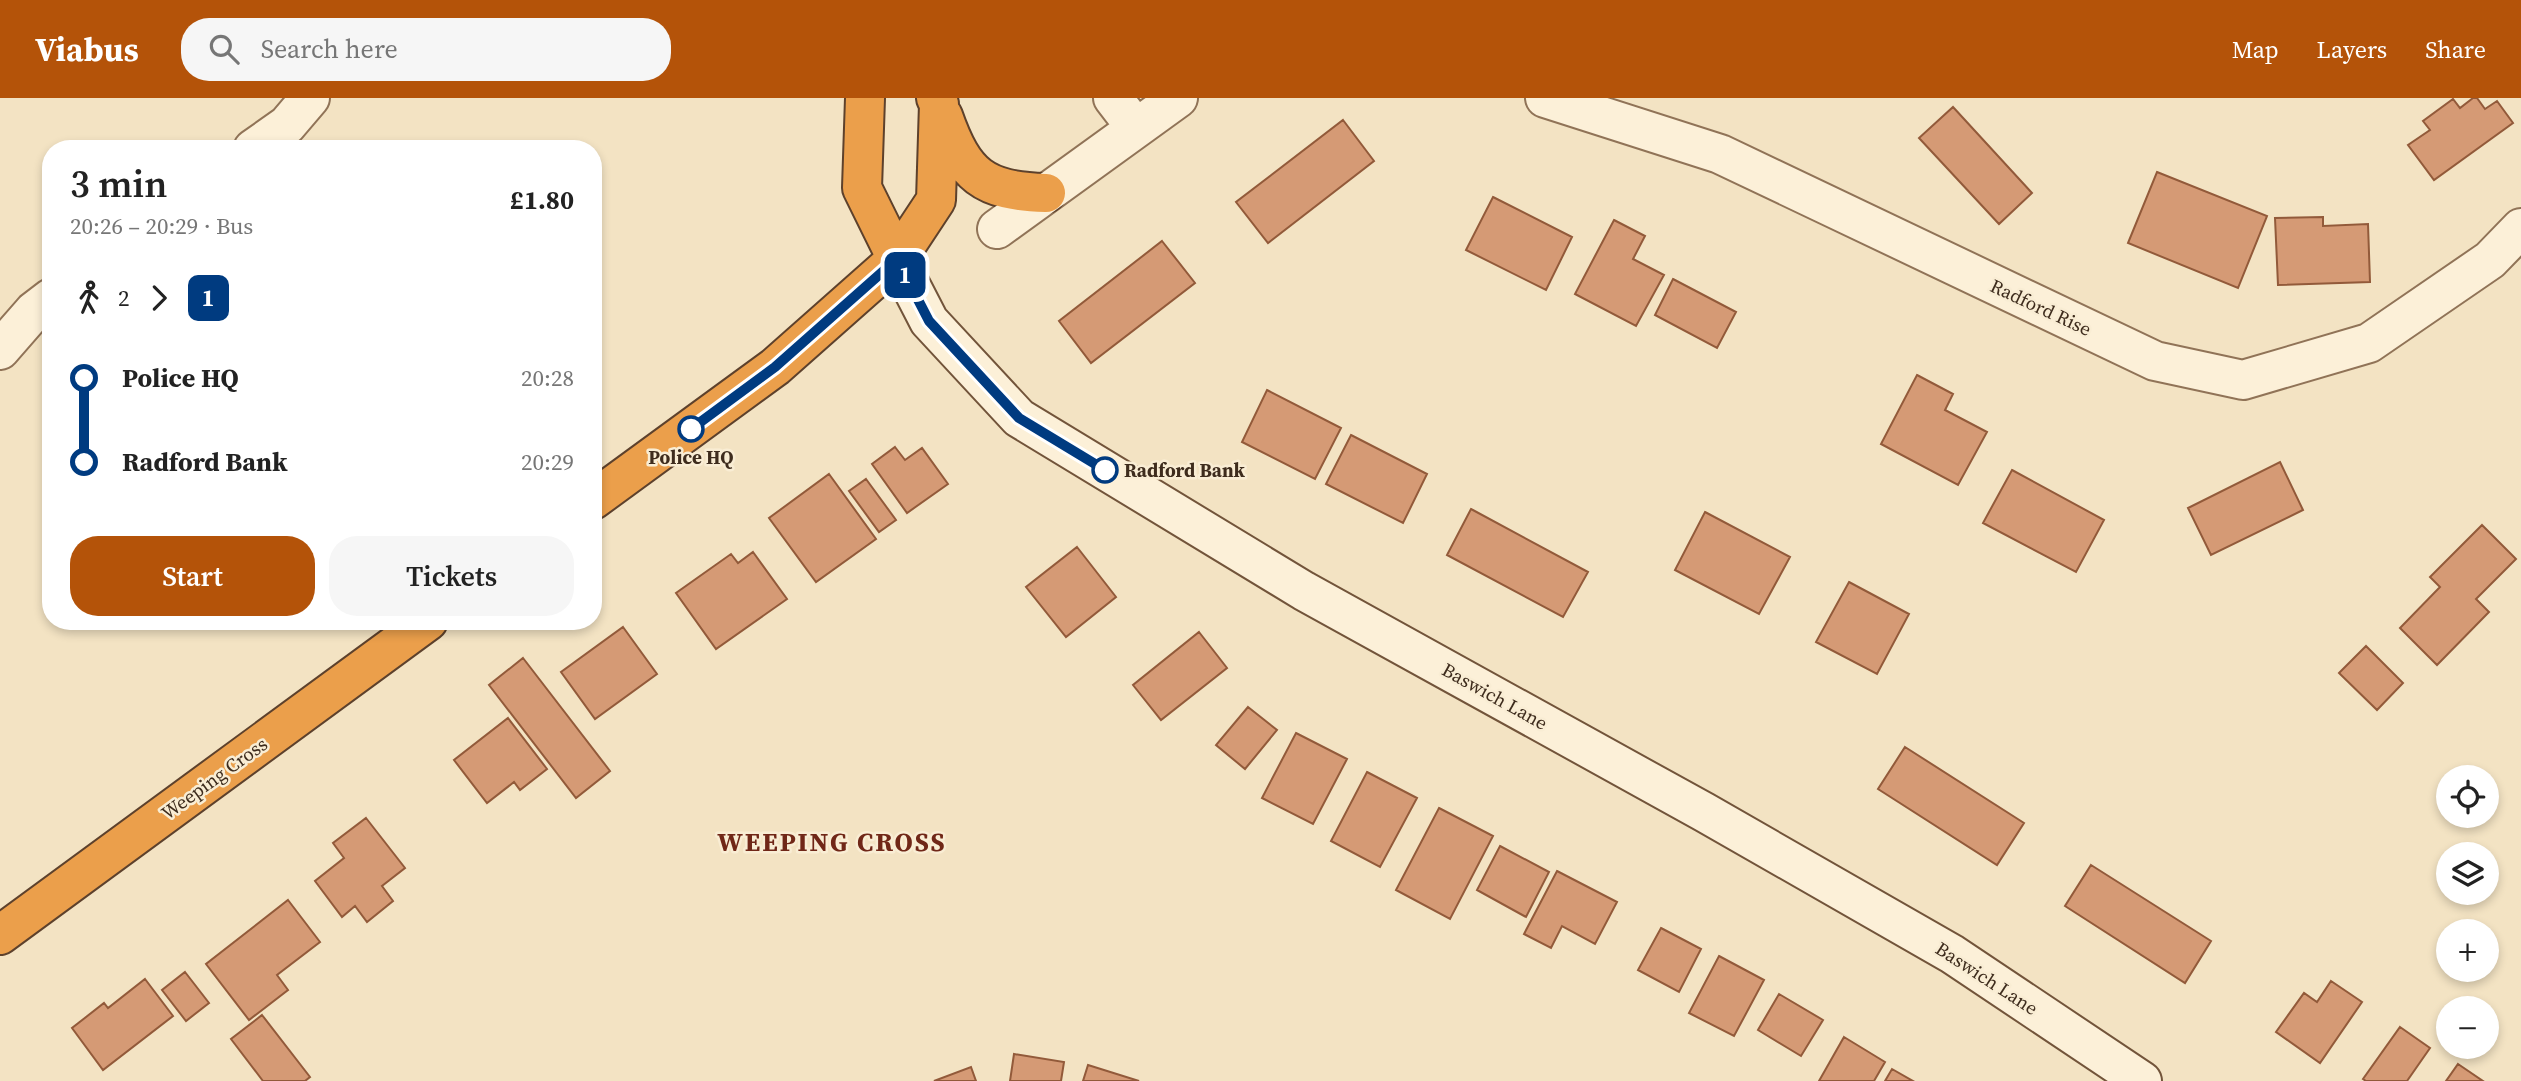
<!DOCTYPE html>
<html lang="en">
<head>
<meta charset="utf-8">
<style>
	:root { --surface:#fff; --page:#f6f6f6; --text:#222; --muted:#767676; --accent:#b45309 }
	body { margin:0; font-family:"Source Serif 4",serif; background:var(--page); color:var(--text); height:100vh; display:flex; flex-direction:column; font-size:26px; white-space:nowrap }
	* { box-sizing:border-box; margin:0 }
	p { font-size:23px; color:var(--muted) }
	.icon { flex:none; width:38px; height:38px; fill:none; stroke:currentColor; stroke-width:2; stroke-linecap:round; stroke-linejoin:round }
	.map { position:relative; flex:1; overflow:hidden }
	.sheet { position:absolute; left:42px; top:42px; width:560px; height:490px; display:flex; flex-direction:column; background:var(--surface); border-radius:28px; box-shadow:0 4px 10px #0003 }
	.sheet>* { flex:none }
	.badge { padding:0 14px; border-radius:10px; font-size:24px; line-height:46px }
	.tools { position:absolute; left:2436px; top:667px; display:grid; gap:14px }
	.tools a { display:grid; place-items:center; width:63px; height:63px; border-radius:50%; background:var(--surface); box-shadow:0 4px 10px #0003; font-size:35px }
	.map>.badge { position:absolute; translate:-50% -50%; box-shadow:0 0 0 4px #fff }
	.legs { display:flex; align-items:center; gap:10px; height:77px; padding:0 28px; font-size:23px }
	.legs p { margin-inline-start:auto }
	.head { display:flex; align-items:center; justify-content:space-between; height:119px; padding:0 28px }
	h1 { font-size:38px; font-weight:600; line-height:52px }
	.button { display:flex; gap:14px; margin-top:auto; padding:14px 28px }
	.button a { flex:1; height:80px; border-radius:28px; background:var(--accent); color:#fff; font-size:28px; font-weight:600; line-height:80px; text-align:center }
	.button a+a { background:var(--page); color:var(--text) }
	ul { padding:0 28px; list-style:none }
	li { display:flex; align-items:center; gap:24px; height:84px; font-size:26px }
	li i { display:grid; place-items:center; width:10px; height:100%; margin:0 9px; background:currentColor }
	li i::after { content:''; width:18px; height:18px; margin:-9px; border:5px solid; border-radius:50%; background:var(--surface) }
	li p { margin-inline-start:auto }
	li:first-child i { background:linear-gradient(#0000 50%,currentColor 0) }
	li:last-child i { background:linear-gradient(currentColor 50%,#0000 0) }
	header { display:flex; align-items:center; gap:42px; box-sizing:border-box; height:98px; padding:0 35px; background:var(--accent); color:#fff }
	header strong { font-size:33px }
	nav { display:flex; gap:38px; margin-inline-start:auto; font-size:24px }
	.search { width:490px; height:63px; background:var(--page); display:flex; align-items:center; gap:18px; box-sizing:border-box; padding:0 24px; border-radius:28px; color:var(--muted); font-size:26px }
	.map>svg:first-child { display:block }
	.building { fill:#d59a75; stroke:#925a3a; stroke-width:2 }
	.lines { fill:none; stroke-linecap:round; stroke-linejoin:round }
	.street-casing { stroke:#907357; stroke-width:42 }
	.secondary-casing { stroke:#72543a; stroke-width:42 }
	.highway-casing { stroke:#5d412c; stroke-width:42 }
	.street { stroke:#fcf0d8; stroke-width:38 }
	.secondary { stroke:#fcf0d8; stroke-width:38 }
	.highway { stroke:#eb9f4b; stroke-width:38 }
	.line-1-casing { stroke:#fff; stroke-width:16 }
	.line-1 { stroke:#003b80; stroke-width:10 }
	.stop-1-dot { fill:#fff; stroke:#003b80; stroke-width:3.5 }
	.labels { text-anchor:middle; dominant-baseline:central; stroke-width:5; stroke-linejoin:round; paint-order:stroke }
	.street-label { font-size:19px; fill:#3e2c1d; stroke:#f9edd4 }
	.stop-label { font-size:19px; font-weight:bold; fill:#3e2c1d; stroke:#f9edd4 }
	.district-label { font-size:26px; font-weight:bold; letter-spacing:2px; fill:#702717; stroke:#f9edd4 }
</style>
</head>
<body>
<header>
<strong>Viabus</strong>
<div class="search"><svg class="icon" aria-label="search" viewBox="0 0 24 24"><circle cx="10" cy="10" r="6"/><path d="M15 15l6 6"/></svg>Search here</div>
<nav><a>Map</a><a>Layers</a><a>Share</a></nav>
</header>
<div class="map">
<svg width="2521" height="983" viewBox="0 0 2521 983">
	<rect width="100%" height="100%" fill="#f3e3c3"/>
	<path class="building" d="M2473 0H2477L2485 11 2497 3 2513 25 2434 82 2408 47 2430 32 2423 23 2453 1 2460 10Z
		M1953 9 2032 95 1999 126 1919 40Z
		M1343 22 1374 63 1268 145 1236 104Z
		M2157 74 2267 118 2238 190 2128 145Z
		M1493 99 1572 139 1546 192 1466 152Z
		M2323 119V128L2368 126 2370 184 2278 187 2275 120Z
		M1614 122 1645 138 1633 161 1664 177 1636 228 1575 196Z
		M1162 143 1195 185 1091 265 1059 223Z
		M1673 181 1736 214 1717 250 1655 217Z
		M1917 277 1953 296 1945 312 1987 334 1958 387 1881 346Z
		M1267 292 1341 330 1315 381 1242 344Z
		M1351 337 1427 376 1403 425 1326 386Z
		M895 349 905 362 922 350 948 386 907 415 872 366Z
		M2280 364 2303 412 2211 457 2188 410Z
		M2012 372 2104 422 2076 474 1983 425Z
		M829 376 876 441 816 484 769 420Z
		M866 381 896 422 879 434 849 393Z
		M1471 411 1588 474 1563 519 1447 457Z
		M1705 414 1790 459 1759 516 1675 472Z
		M2482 427 2516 461 2476 501 2489 514 2437 567 2400 530 2440 489 2430 479Z
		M1077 449 1116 499 1066 539 1026 489Z
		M753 454 787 501 716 551 676 495 731 456 738 465Z
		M1849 484 1909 516 1877 576 1816 544Z
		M623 529 657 576 595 621 561 574Z
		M1199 534 1227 570 1161 622 1133 587Z
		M2366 548 2403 585 2377 612 2339 575Z
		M523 560 610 673 576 700 489 587Z
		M1248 609 1277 632 1245 671 1216 647Z
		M508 620 547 671 520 692 514 684 487 705 454 662Z
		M1296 635 1347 661 1313 726 1262 700Z
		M1905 649 2024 725 1997 767 1878 691Z
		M1367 674 1417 700 1380 769 1331 743Z
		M1439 710 1493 738 1450 821 1396 792Z
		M366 720 405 770 382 788 393 803 367 824 355 808 342 819 315 783 344 760 333 745Z
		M1500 748 1549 774 1526 819 1477 792Z
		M2091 767 2211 843 2185 885 2065 808Z
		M1557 773 1617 804 1595 846 1562 828 1551 850 1524 836Z
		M288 802 320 844 277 877 288 892 249 922 206 866Z
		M1661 830 1701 851 1679 894 1638 872Z
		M1719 858 1764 882 1734 938 1689 915Z
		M185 874 209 905 186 923 162 892Z
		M145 881 173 918 103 972 72 930 104 905 108 910Z
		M2331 883 2362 904 2320 965 2276 934 2304 895 2317 904Z
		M1779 896 1823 922 1801 958 1758 932Z
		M262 917 310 979 305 983H263L231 941Z
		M2400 929 2430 950 2407 983H2366L2363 981Z
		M1844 939 1885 964 1874 983H1819Z
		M1014 956 1064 964 1061 983H1010Z
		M2458 966 2483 983H2446Z
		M1088 967 1139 983H1083Z
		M971 969 976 983H934Z
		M1892 971 1913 983H1885Z"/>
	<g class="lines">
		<g class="street-casing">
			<path id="street" d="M1113 0 1136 30
				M1545 0 1720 56 2155 263 2243 282 2369 245 2490 162 2521 130
				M253 51 287 27 310 0
				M997 131 1178 0
				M0 252 34 213 51 200"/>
		</g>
		<g class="secondary-casing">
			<path id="secondary" d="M897 161 929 223 1019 320 1304 493 1704 714 1952 856 2142 983"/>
		</g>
		<g class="highway-casing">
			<path id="highway" d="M865 0 862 90 897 161
				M943 18C964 78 983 93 1046 95
				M593 402 775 269 897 161 936 102 939 6 936 0
				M0 837 428 523"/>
		</g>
		<use href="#street" class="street"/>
		<use href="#secondary" class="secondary"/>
		<use href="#highway" class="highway"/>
	</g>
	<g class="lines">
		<g class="line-1-casing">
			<path id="line-1" d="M691 331 775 269 897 161 929 223 1019 320 1105 372"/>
		</g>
		<use href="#line-1" class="line-1"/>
	</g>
	<g class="stop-1-dot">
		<circle cx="691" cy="331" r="12"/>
		<circle cx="1105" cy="372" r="12"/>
	</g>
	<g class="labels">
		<g class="street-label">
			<text transform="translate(2041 209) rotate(25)">Radford Rise</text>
			<text transform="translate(1495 598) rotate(29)">Baswich Lane</text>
			<text transform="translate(214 680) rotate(-36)">Weeping Cross</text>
			<text transform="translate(1987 880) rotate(33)">Baswich Lane</text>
		</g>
		<g class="stop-label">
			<text x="691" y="359">Police HQ</text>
			<text x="1124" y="372" text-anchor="start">Radford Bank</text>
		</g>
		<g class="district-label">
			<text x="832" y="744">WEEPING CROSS</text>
		</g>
	</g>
</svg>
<div class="tools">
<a><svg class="icon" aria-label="locate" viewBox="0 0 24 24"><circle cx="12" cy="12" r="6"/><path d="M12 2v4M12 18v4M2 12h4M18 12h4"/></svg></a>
<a><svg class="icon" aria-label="layers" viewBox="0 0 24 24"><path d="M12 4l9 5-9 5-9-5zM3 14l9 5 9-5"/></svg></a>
<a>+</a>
<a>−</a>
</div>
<b class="badge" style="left:905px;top:177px;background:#003b80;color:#fff">1</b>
<section class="sheet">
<div class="head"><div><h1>3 min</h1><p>20:26 – 20:29 · Bus</p></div><b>£1.80</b></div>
<div class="legs"><svg class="icon" aria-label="walk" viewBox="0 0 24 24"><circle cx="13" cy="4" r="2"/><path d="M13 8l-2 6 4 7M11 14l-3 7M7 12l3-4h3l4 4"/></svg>2<svg class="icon" aria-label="forward" viewBox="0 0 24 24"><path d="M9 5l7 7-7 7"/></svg><b class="badge" style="background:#003b80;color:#fff">1</b></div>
<ul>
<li><i style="color:#003b80"></i><b>Police HQ</b><p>20:28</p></li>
<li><i style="color:#003b80"></i><b>Radford Bank</b><p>20:29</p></li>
</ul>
<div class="button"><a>Start</a><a>Tickets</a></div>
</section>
</div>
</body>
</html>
